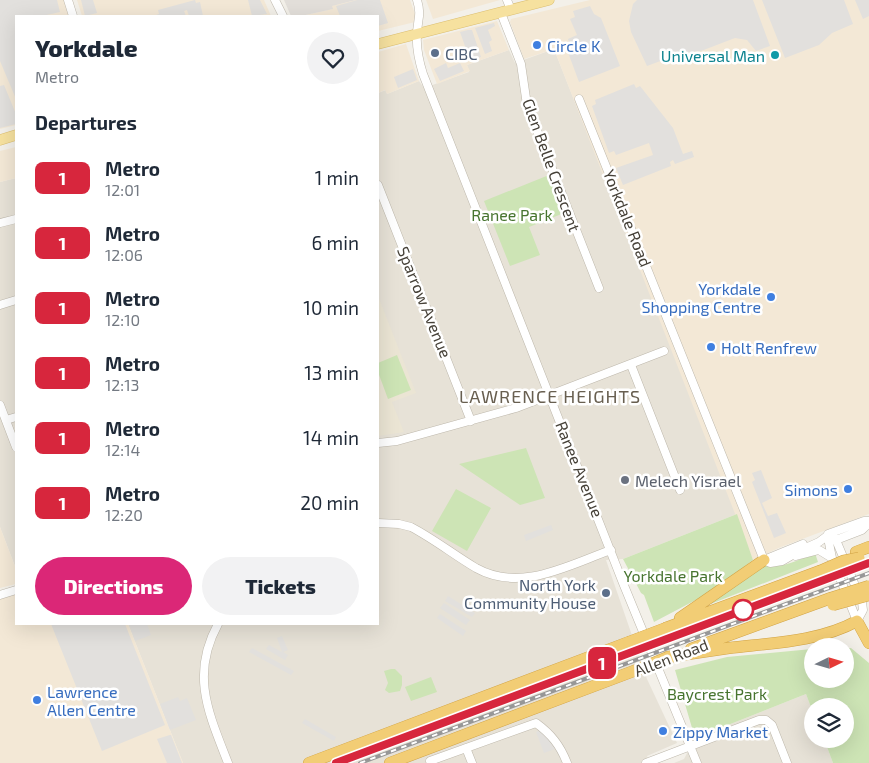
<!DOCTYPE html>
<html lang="en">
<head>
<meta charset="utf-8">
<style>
	:root { --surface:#fff; --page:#f2f2f3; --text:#1f2937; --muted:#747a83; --accent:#db2777 }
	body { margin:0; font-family:"Exo 2",sans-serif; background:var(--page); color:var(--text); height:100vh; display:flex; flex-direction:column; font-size:19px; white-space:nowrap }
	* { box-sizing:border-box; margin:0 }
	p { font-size:16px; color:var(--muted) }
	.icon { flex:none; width:28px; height:28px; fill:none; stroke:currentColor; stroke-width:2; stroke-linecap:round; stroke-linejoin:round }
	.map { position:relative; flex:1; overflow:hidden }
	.side { position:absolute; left:15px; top:15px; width:364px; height:610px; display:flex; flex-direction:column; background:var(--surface); border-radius:0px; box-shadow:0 5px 20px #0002 }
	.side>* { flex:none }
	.badge { padding:0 10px; border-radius:8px; font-size:18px; line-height:32px }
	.needle { width:32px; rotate:85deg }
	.controls { position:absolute; left:804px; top:638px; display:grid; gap:10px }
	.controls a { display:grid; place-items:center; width:50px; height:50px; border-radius:50%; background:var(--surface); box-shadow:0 5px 20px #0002; font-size:25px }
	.map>.badge { position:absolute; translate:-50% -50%; box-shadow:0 0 0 2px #fff }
	h2 { padding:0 20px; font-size:19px; line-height:45px }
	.round { display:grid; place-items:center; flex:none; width:52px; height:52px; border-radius:26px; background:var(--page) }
	.headline { display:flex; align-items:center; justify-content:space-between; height:85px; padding:0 20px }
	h1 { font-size:24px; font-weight:800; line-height:38px }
	.button { display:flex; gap:10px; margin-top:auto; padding:10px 20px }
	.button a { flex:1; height:58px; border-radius:30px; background:var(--accent); color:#fff; font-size:20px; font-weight:800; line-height:58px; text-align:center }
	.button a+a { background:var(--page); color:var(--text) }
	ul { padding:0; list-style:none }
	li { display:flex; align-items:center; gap:15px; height:65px; padding:0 20px }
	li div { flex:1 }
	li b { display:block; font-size:19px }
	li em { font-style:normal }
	li .badge { min-width:55px; font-weight:700; text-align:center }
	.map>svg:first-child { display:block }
	.residential { fill:#e7e2d7 }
	.commercial { fill:#f3e8d6 }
	.industrial { fill:#e3dfda }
	.education { fill:#ebe5d4 }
	.green { fill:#cde4b5 }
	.parking { fill:#e2e0dd }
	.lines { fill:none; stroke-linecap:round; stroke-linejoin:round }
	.minor-casing { stroke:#beb8ac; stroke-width:9 }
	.major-casing { stroke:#dbbe70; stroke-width:11 }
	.highway-casing { stroke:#d1a345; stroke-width:12 }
	.minor { stroke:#fff; stroke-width:8 }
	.major { stroke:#f6e19f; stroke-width:10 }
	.highway { stroke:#f2cd75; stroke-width:11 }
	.rail-casing { stroke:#979797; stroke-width:4 }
	.rail { stroke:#fff; stroke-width:2; stroke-dasharray:5.5; stroke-linecap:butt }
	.highway-bridge-casing { stroke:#d1a345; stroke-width:12; stroke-linecap:butt }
	.highway-bridge { stroke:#f2cd75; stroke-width:11 }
	.line-casing { stroke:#fff; stroke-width:11 }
	.line { stroke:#d7263d; stroke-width:8 }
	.shop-dot { fill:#3f7fe0; stroke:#fff; stroke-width:2 }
	.service-dot { fill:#5c6f8a; stroke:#fff; stroke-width:2 }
	.culture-dot { fill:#0f9aa8; stroke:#fff; stroke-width:2 }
	.worship-dot { fill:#6b7280; stroke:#fff; stroke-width:2 }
	.stop-dot { fill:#fff; stroke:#d7263d; stroke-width:2.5 }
	.labels { text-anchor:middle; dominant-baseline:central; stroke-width:5; stroke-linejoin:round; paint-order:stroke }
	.shop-label { font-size:16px; fill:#366cbe; stroke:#fff; text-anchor:start }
	.service-label { font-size:16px; fill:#4e5e75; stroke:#fff; text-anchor:start }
	.culture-label { font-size:16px; fill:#0d838f; stroke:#fff; text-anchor:end }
	.street-label { font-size:16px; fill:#464138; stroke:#fff }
	.park-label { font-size:16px; fill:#47742f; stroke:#fff }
	.worship-label { font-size:16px; fill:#5b616d; stroke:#fff; text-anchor:start }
	.neighbourhood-label { font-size:18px; letter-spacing:1px; fill:#685f50; stroke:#fff }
</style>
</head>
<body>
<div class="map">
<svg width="869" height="763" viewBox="0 0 869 763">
	<rect width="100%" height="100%" fill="#f3f0e9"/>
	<path class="residential" d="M554 49 737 514 623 559 606 560 647 679 677 743 647 756 649 763H183L128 624H378V93L386 90 387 94 419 81 424 88 469 72 467 65 509 50 515 63Z
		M16 178V569L0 527V182Z
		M806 694 812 710V739H824L833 763H674L684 759 695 738Z"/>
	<path class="commercial" d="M0 0H65L69 16H16V125L0 129Z
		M77 0H264L271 16H82Z
		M356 0H410L415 14V22L378 31V16H301L332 9 331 6Z
		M426 0H500L433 19Z
		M590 0H869V514L781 547 753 560 554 49 524 59 510 22 511 19Z
		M497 21 509 50 467 65 470 71 437 84 424 50 423 40Z
		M406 44 419 81 387 94 385 90 378 93V52Z
		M16 147V178L0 182V151Z
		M0 527 16 569V584L0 588Z
		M16 594V624H128L183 763H0V598Z"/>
	<path class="industrial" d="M284 0H356L332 6 333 9 301 16H291Z"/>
	<path class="education" d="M378 296 416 393 392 402 404 432 378 436Z"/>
	<path class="green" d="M549 175 564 213 529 227 540 255 510 266 484 201Z
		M397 355 411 390 388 399 378 372V363Z
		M526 448 545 498 520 505 459 464Z
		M456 489 491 508 467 551 432 531Z
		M737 514 753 560 711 592 654 622 644 595 641 593 623 559Z
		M815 553 818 562 708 605 765 564C782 570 799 559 815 553Z
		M845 648H851L869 663V763H833L824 739H845V706H812V710L806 694 695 738 675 670 727 657 812 649V679H845Z
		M391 669H395L402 676V685L400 691 389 693 385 690 388 683 384 671Z
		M431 677 437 692 411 701 405 687Z"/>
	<path class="parking" d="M0 0H57L60 12 42 16H16V99L0 61Z
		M81 0H93L97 13 85 16Z
		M195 0 196 3 200 2 203 16H189L187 10 184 11 186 16H153L159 14 158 10Z
		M248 0H260L267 14 252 16Z
		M357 0H380L388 23 378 26V16H340L336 6Z
		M637 0H753L770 46 756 51 747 40 735 38 701 51 682 53 647 66 631 32 629 21 633 4Z
		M762 0H844L853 24 832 33 819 45 785 58Z
		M855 0H869V16L863 19Z
		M590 6 594 14 601 18 620 66 579 82 566 47 570 45 568 39 577 35 570 19 575 17 573 11Z
		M494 23 495 26 488 30 492 40 489 42 492 51 485 54 475 28Z
		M468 30H472L481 57 470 60 460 32Z
		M446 63 448 68 460 63 464 71 440 81 434 69Z
		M413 69 417 80 398 88 394 77Z
		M634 84 636 88 640 86 673 128 683 154 692 151 694 157 675 164 673 160 670 162 671 166 623 185 616 168 653 155 649 143 616 155 614 151 609 153 592 106 596 104 595 100Z
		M4 85 16 114V124L0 128V86Z
		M761 470 772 498 762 503 768 516 777 513 786 533 774 538 752 482 755 480 752 473Z
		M551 525 553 530 526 541 524 535Z
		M448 596 475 613 472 617 445 601Z
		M444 603 470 620 466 625 440 608Z
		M440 614 466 631 463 636 437 618Z
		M51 624H125L165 725 102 751Z
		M129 624H147L151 635 135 641Z
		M282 636 288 650 283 652 288 655 285 660 266 649 269 645 282 652 277 638Z
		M252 648 294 671 291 675 249 652Z
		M178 697 180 701 187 698 196 720 170 730 160 704Z
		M305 719 336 737 334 741 302 723Z
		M547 727 555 749 544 753 536 732Z
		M170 735H171L182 763H167L157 739Z"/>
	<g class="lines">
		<g class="minor-casing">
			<path id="minor" d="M68 0 73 16
				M275 0 283 16
				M417 0C422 16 417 20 417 35 416 48 419 61 423 74L623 583 697 763
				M507 0 511 10
				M501 13 521 64 527 105 599 288
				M579 99 764 560 770 563 782 561 799 551 819 542 831 533
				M378 185 471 421
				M0 223 16 219
				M0 305 16 300
				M631 365 680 490
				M0 405 16 447
				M6 420 16 417
				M378 443 397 441 516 408 664 351
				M378 523 399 524 411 527C434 539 454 555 476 568 521 593 568 565 611 550
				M831 533 836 540 862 602 863 610 857 621
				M831 533 829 543 832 558 857 621
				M828 534 864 521H869
				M836 540 862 530 869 523
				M796 556 819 550 832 558
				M764 560 803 544
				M0 595 16 590
				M218 624C190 675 209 714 228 763
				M466 748 472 763
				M431 763 430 761 536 723C551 734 560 745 567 763
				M646 763 759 720H766L772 725 787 763"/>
		</g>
		<g class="major-casing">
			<path id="major" d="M378 44 549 0
				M0 140 16 135"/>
		</g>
		<g class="highway-casing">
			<path id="highway" d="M856 552 869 547
				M680 618 764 560
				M666 628 820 571
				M691 649 831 598
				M668 657C689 654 709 651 729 648 771 643 819 642 857 621L869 643
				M309 763 629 642
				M390 763 639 669"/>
		</g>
		<use href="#minor" class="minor"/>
		<use href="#major" class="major"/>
		<use href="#highway" class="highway"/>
		<g class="rail-casing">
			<path id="rail" d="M336 763 869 563
				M360 763 869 573"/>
		</g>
		<use href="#rail" class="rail"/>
		<g class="highway-bridge-casing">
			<path id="highway-bridge" d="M820 571 843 561 859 558
				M831 598 869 586
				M833 605 869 595
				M629 642 666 628
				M639 669 668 657"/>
		</g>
		<use href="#highway-bridge" class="highway-bridge"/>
	</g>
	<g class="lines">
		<g class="line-casing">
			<path id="line" d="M336 763 869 563"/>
		</g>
		<use href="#line" class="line"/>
	</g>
	<g class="shop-dot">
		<circle cx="537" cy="45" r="5"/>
		<circle cx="771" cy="297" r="5"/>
		<circle cx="711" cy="347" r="5"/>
		<circle cx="848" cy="489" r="5"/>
		<circle cx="37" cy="700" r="5"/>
		<circle cx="663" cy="731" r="5"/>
	</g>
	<g class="service-dot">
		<circle cx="435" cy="53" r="5"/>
		<circle cx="606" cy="593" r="5"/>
	</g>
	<circle class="culture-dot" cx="775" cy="55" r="5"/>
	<circle class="worship-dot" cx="625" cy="480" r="5"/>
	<circle class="stop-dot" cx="743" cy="610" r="10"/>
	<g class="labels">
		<g class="shop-label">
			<text x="547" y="45">Circle K</text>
			<text x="761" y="288" text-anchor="end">Yorkdale<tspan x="761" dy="18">Shopping Centre</tspan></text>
			<text x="721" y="347">Holt Renfrew</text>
			<text x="838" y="489" text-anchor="end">Simons</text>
			<text x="47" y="691">Lawrence<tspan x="47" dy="18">Allen Centre</tspan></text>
			<text x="673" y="731">Zippy Market</text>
		</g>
		<g class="service-label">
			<text x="445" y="53">CIBC</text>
			<text x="596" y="584" text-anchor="end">North York<tspan x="596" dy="18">Community House</tspan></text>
		</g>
		<g class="culture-label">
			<text x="765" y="55">Universal Man</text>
		</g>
		<g class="street-label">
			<text transform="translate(552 165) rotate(70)">Glen Belle Crescent</text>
			<text transform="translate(628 218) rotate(68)">Yorkdale Road</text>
			<text transform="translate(425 302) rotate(68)">Sparrow Avenue</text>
			<text transform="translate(580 469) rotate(68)">Ranee Avenue</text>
			<text transform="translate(671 657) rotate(-21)">Allen Road</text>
		</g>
		<g class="park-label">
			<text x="512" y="214">Ranee Park</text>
			<text x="673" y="575">Yorkdale Park</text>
			<text x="717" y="693">Baycrest Park</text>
		</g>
		<g class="worship-label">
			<text x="635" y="480">Melech Yisrael</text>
		</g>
		<g class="neighbourhood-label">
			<text x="550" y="396">LAWRENCE HEIGHTS</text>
		</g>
	</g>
</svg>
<div class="controls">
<a><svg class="needle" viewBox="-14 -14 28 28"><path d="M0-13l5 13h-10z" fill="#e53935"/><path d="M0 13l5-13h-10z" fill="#747a83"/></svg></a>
<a><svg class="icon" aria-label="layers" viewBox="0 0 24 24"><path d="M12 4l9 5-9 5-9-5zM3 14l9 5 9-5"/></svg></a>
</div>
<b class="badge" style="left:602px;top:663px;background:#d7263d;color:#fff">1</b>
<section class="side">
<div class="headline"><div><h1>Yorkdale</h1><p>Metro</p></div><a class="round"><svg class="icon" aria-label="heart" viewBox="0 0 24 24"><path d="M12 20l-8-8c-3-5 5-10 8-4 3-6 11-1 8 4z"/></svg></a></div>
<h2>Departures</h2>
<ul>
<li><span class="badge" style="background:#d7263d;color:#fff">1</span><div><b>Metro</b><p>12:01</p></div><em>1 min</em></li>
<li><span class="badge" style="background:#d7263d;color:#fff">1</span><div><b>Metro</b><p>12:06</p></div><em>6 min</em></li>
<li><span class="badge" style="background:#d7263d;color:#fff">1</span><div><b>Metro</b><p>12:10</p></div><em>10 min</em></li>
<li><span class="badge" style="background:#d7263d;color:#fff">1</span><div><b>Metro</b><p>12:13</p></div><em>13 min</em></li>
<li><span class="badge" style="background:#d7263d;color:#fff">1</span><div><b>Metro</b><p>12:14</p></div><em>14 min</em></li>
<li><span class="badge" style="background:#d7263d;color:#fff">1</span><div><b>Metro</b><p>12:20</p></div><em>20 min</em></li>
</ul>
<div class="button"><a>Directions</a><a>Tickets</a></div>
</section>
</div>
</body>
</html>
